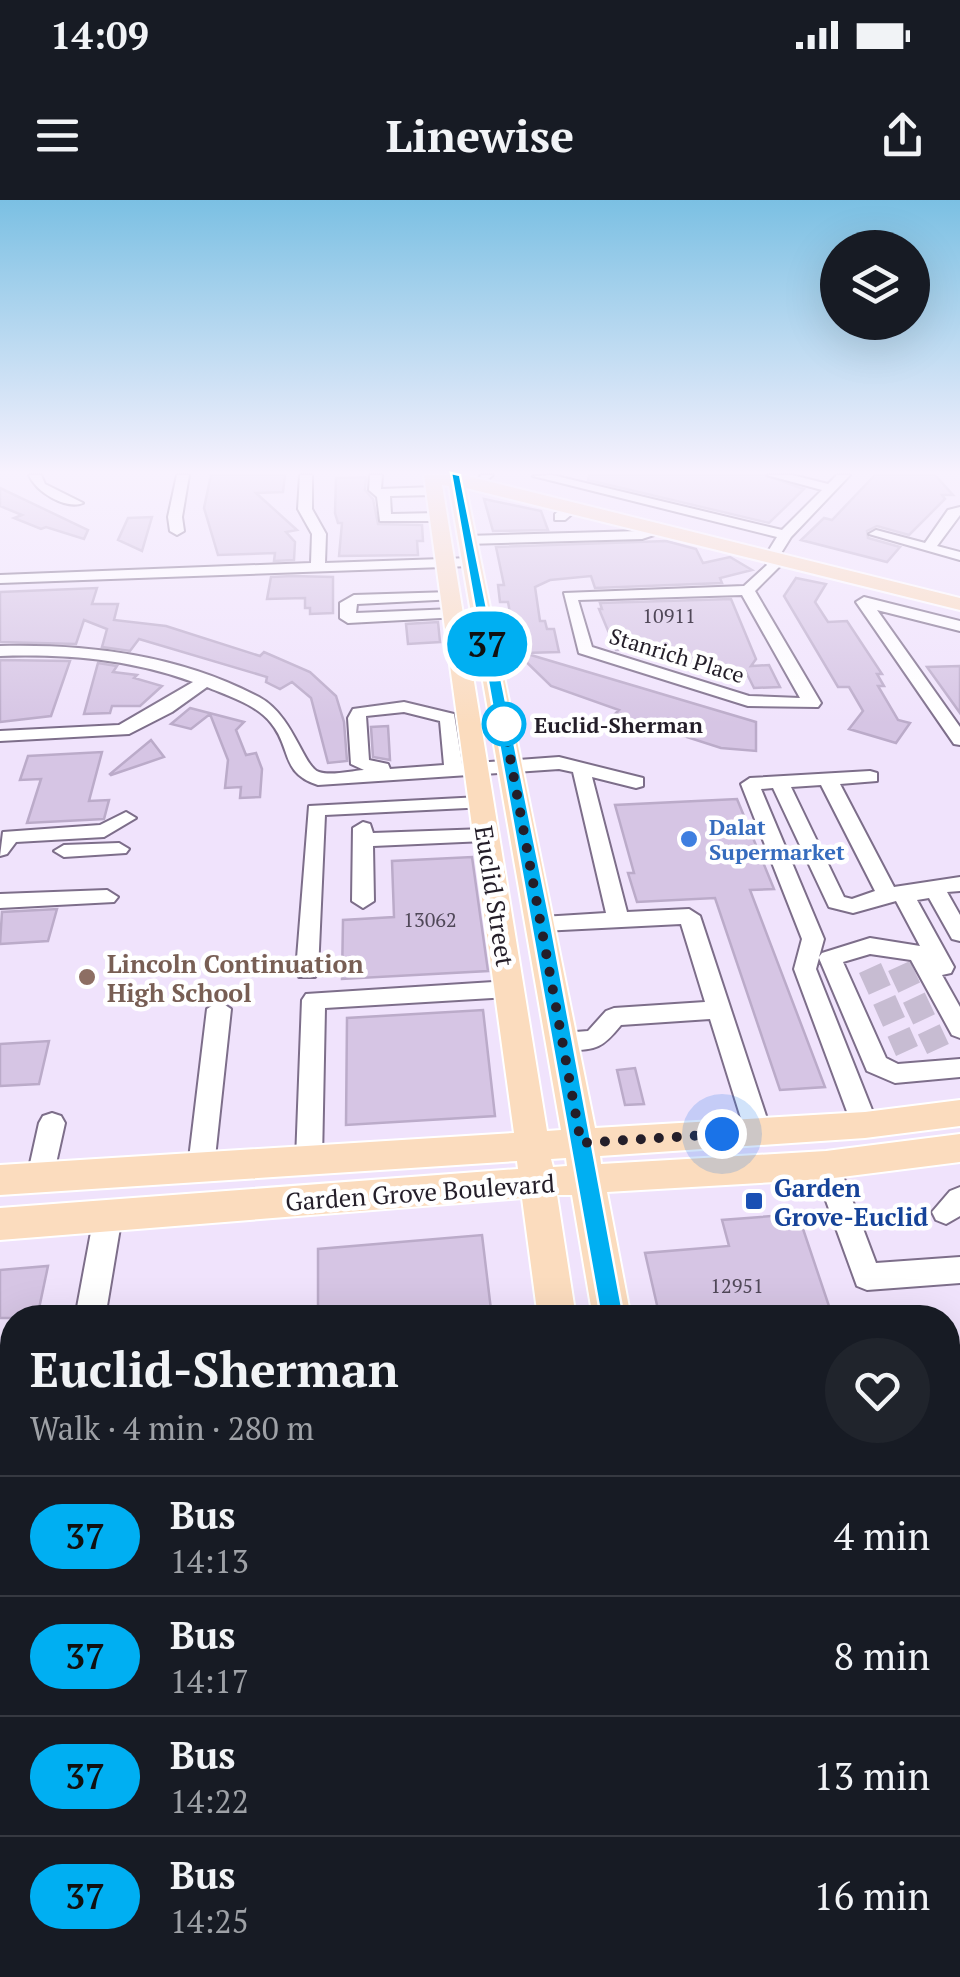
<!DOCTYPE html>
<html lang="en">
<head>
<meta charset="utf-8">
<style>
	:root { --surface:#171b24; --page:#20242c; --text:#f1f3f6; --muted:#9ea1a6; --line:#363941 }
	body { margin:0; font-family:"PT Serif",serif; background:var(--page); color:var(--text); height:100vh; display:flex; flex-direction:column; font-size:38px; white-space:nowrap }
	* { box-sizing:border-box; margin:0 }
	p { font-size:32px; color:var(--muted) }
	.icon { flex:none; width:55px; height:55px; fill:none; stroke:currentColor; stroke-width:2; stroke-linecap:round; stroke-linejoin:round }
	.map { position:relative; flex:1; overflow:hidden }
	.details { position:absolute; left:0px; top:1105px; width:960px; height:672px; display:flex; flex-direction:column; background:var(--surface); border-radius:40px 40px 0 0; box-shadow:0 10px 40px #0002 }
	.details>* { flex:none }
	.badge { padding:0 20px; border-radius:32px; font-size:35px; line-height:65px }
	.fabs { position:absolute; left:820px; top:30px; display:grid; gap:20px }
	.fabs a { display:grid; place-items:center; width:110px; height:110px; border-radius:50%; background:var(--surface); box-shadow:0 10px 40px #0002; font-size:50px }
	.you { position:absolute; width:50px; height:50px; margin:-25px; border:8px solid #fff; border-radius:50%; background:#1a73e8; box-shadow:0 0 0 15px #1a73e833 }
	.map>.badge { position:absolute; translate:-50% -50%; box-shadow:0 0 0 5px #fff }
	.round { display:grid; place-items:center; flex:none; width:105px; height:105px; border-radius:52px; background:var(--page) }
	.overview { display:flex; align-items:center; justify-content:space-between; height:170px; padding:0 30px }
	h1 { font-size:48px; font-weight:600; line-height:75px }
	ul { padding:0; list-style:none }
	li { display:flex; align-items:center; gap:30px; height:120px; padding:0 30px; border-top:2px solid var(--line) }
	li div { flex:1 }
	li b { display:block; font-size:38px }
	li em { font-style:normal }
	li .badge { min-width:110px; font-weight:700; text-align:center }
	.status { display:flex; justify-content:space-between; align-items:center; height:70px; padding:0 50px; background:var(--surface); direction:ltr }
	.status svg { height:28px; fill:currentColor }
	header { display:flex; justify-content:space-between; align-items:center; height:130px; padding:0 30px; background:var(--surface); font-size:45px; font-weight:600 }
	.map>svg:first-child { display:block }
	.building { fill:#d6c5e4; stroke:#bbabc9; stroke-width:2.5 }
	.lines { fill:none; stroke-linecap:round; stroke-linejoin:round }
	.minor-tunnel { stroke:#c7bcd2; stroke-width:24; stroke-dasharray:24 11; stroke-linecap:butt }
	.minor-casing { stroke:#7d6e8a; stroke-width:4 }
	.major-casing { stroke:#fff; stroke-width:4 }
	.minor { fill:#fff; fill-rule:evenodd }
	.major { fill:#fbdcbe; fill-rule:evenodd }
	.line { fill:#00aff2; stroke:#fff; stroke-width:2.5 }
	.walk { stroke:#241e29; stroke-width:10; stroke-dasharray:0 18 }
	.stop-dot { fill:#fff; stroke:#00aff2; stroke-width:5 }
	.shop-dot { fill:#3f7fe0; stroke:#fff; stroke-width:4 }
	.education-dot { fill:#8d6e63; stroke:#fff; stroke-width:4 }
	.transit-dot { fill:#1a4fb4; stroke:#fff; stroke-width:4 }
	.labels { text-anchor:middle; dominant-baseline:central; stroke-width:9; stroke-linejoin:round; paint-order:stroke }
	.number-label { font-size:20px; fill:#504858 }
	.far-street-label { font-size:22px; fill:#241e29; stroke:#fff }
	.far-stop-label { font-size:22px; font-weight:bold; fill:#241e29; stroke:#fff; text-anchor:start }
	.far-shop-label { font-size:22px; font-weight:bold; fill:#366cbe; stroke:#fff; text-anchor:start }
	.street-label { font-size:25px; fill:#241e29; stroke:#fff }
	.education-label { font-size:25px; font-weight:bold; fill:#785e54; stroke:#fff; text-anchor:start }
	.transit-label { font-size:25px; font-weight:bold; fill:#164399; stroke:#fff; text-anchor:start }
</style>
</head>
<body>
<div class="status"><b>14:09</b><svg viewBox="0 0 49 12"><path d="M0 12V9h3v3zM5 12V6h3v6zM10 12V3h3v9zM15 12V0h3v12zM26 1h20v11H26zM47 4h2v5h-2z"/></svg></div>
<header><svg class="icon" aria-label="menu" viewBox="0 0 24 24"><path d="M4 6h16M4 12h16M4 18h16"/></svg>Linewise<svg class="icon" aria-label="share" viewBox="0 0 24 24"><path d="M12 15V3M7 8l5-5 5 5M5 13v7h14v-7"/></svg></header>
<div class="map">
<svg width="960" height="1777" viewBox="0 0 960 1777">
	<rect width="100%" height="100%" fill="#f0e3fc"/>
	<path class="building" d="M211 275H285L283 292 256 293 297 330 286 332 295 342 294 360 274 361 275 353 218 355 204 308Z
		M589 275H764L804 289 769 323 588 280Z
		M875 275H935L953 295H942L945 299 909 335 877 326 867 331 868 338 900 347 887 362 801 340 824 318 832 320Z
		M366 277 365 290 373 299 378 324 422 325 423 341H417L418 355 339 356 342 323H338L335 313 336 278Z
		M0 288 88 330 84 339 46 327 41 329 14 318 22 315 0 306Z
		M484 299 541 311 548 330 493 331Z
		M152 317 142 351 118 340 128 318Z
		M666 341 696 349 703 363 730 357 752 370 720 378 722 383 595 388 591 376 550 380 535 387 540 421H545L547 429H554L559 452 524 453 756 522V551L721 548 615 514 619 510 551 486 514 450 517 451 508 402H500L498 385H504L496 347Z
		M293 376 333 377V413L310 414V408H305V398L267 399 271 377Z
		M796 378 826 384 815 402 828 422 847 421 882 474H877L884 486H878L898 520 910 523 896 543 849 529 863 511 849 487H838L784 396Z
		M97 388 92 404H118L114 420 166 426 260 456 264 452 310 472 336 496 344 522 347 561 328 563 311 498 292 482 280 489 266 482 267 477 139 439 130 451 102 447 107 429 84 420 76 444 0 442V392Z
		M731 399 756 459 751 466 769 465 780 487 754 488 746 472 739 481 633 449 616 450 599 409H602L600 403Z
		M438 422 440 442 408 444 406 424Z
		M0 460 70 461 51 516 0 522Z
		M98 463 117 466 113 472 137 475 134 478 162 486 140 506H112L110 513 84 514Z
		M960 466V513L927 467Z
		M190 508 244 522 236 530 246 555 256 553 262 569 260 597 240 598 241 587 225 588 228 560 210 514 191 529 171 524Z
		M388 526 390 560 373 557 371 527Z
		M151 540 164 557 111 575 110 574Z
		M102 552 89 601 109 600 104 619 27 623 41 579 20 580 28 556Z
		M737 599 774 689 750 690 825 887 780 890 715 698 637 702 628 673H634L615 605Z
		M472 657 488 771 342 779 343 720 394 717 392 661Z
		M57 709 48 741 0 744 2 712Z
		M483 810 495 916 346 925 347 818Z
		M49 841 39 884 0 886V844Z
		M635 868 644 904 625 905 617 870Z
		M798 1014 833 1118H660L645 1053 729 1046 722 1020Z
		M482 1035 492 1118H318V1049Z
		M48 1066 37 1118H0V1070Z"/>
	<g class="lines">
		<path class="minor-tunnel" d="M899 766 938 849
			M870 768 907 851"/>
		<g class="minor-casing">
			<path id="minor" d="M29 275H41L45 284 83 303C66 310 36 292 29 275Z
				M177 275H189L182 317 184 331 177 335 170 331 168 317Z
				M300 275H312V309L326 334 325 363 471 358 478 362 471 366 0 383V375L311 363 312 334 298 309Z
				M370 275H382L381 289 434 287 440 291 434 295 390 296 391 314 438 313 445 317 438 321H380L377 297 369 290Z
				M493 275 486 281 480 277 481 275Z
				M552 275 782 330 822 290 767 275H792L828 284 837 275H850L791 337 778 358 781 365 755 391 821 503 818 507 748 506 579 453 564 393 744 386 767 365 764 358 777 337 533 276ZM742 395 800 498 749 496 592 447 578 400Z
				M567 305 579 308 565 320H555V314Z
				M960 307V315L937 346 960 352V360L869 334 876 330 925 343 948 310Z
				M658 325 665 329 663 332 642 339 466 344 459 340 466 336 640 331Z
				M451 392 458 396 456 399 357 404 356 413 454 409 459 411V417L348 423 340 418V403L354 395Z
				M864 397 960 421V431L877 410 960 527V545L954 544 856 402Z
				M0 446C90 444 179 455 259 497 294 516 303 567 319 572 331 576 351 571 364 570L351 564 348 518 353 509 404 502 454 514 462 564 559 557 643 578V586L636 588 592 577 627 712 689 709 700 716 771 931 767 938 758 941 749 938 745 931 710 819 621 825C600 851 595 849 563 851L551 842 563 833 588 831 606 811 614 808 705 802 681 724 542 731 531 724 542 717 606 713 573 572 559 569 318 585C280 573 292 548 271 523 256 504 228 496 207 487L172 512 129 534 0 541V531L119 525 193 482C129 459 67 454 0 456ZM404 512 440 521 444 565 390 569 388 564 369 560 366 516Z
				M870 571 877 573V581L840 584 894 687 960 677V691L947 692 960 715V741L952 739 929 698 917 700 954 767 951 773 942 775 960 807V838L952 835 911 760 870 754 843 762 886 858 898 864 960 859V877L895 883 867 871 819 758 816 769 878 925 874 932 865 935 856 932 852 925 794 769 802 739 741 584 750 578ZM821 585 875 691 852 699 844 697 791 587ZM773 588 829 707 853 713 896 701 920 746 870 738 822 753 819 757 824 739 761 589Z
				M480 597 490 603 487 607 325 615 318 771 315 777H299L296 771 309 606Z
				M126 612 136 618 104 637 16 642 7 654 0 656 3 632 100 625Z
				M363 622 370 624 373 633 485 629 495 635 485 641 373 646 374 701 363 708 352 701 353 628Z
				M119 643 129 649 126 653 64 657 54 651 64 645Z
				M107 690 118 697 114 702 0 708V694Z
				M509 781 520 789 509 797 325 808 322 960 318 968 309 971 300 968 296 960 302 800 306 794Z
				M219 801 231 809 214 967 210 975 201 978 192 975 188 967 207 809Z
				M52 913 61 916 65 923 53 977 49 985 40 988 31 985 27 977 39 923 43 916Z
				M826 954 835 957 839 965 876 1063 960 1057V1083L867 1090 857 1086 813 965 817 957Z
				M960 987V1016L946 1024 936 1020 932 1012 950 991Z
				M108 1004 118 1008 122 1016 105 1118H75L94 1016 98 1008Z
				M0 1197H12V1227L0 1229Z
				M12 1535V1639L0 1644V1540Z"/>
		</g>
		<g class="major-casing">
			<path id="major" d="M424 275H463L960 398V410L466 288 595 928 865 912 960 900V926L865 938 600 956 601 964 826 951 960 934V962L826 979 607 992 631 1118H593L572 995H557L576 1118H538L522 998 0 1040V1008L518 969 517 961 0 995V965L514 933ZM442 285 449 286 561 930 547 931ZM566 958 567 966 553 967 551 959Z
				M620 1765H676L677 1777H621Z
				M699 1765H755L757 1777H701Z"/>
		</g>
		<use href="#minor" class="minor"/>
		<use href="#major" class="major"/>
	</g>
	<linearGradient id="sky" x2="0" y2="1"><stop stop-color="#7bc0e3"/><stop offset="0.52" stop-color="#f8f2fe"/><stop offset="1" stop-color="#f8f2fe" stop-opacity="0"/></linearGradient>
	<rect width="960" height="524" fill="url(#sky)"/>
	<path class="line" d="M451 273 460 275 551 724 624 1118 620 1125 612 1128 604 1125 601 1118Z"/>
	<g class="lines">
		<path class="walk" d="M504 524 581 943 722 934"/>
	</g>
	<circle class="stop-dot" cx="504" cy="524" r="20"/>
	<circle class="shop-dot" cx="689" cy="639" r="10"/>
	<circle class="education-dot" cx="87" cy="777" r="10"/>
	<rect class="transit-dot" x="744" y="991" width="20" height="20" rx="5"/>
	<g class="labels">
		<g class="number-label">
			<text x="669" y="415">10911</text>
			<text x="430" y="719">13062</text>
			<text x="737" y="1085">12951</text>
		</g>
		<g class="far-street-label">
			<text transform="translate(677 455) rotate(17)">Stanrich Place</text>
		</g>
		<g class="far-stop-label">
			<text x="534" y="524">Euclid-Sherman</text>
		</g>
		<g class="far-shop-label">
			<text x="709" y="626">Dalat<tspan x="709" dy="25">Supermarket</tspan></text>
		</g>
		<g class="street-label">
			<text transform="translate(495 696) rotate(81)">Euclid Street</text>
			<text transform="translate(420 992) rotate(-4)">Garden Grove Boulevard</text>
		</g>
		<g class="education-label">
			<text x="107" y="763">Lincoln Continuation<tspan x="107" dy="29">High School</tspan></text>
		</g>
		<g class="transit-label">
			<text x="774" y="987">Garden<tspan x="774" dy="29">Grove-Euclid</tspan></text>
		</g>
	</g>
</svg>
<div class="fabs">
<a><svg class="icon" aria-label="layers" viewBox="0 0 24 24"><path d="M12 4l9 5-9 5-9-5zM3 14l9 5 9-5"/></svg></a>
</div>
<div class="you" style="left:722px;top:934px"></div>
<b class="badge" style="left:487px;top:444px;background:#00aff2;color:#111">37</b>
<section class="details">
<div class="overview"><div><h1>Euclid-Sherman</h1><p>Walk · 4 min · 280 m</p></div><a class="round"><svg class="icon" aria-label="heart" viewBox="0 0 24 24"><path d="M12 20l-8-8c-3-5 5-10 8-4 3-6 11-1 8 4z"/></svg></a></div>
<ul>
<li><span class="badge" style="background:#00aff2;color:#111">37</span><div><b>Bus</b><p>14:13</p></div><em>4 min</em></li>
<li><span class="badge" style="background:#00aff2;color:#111">37</span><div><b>Bus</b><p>14:17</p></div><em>8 min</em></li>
<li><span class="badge" style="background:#00aff2;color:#111">37</span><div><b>Bus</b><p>14:22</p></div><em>13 min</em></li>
<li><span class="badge" style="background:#00aff2;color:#111">37</span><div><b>Bus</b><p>14:25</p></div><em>16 min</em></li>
</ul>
</section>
</div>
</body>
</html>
